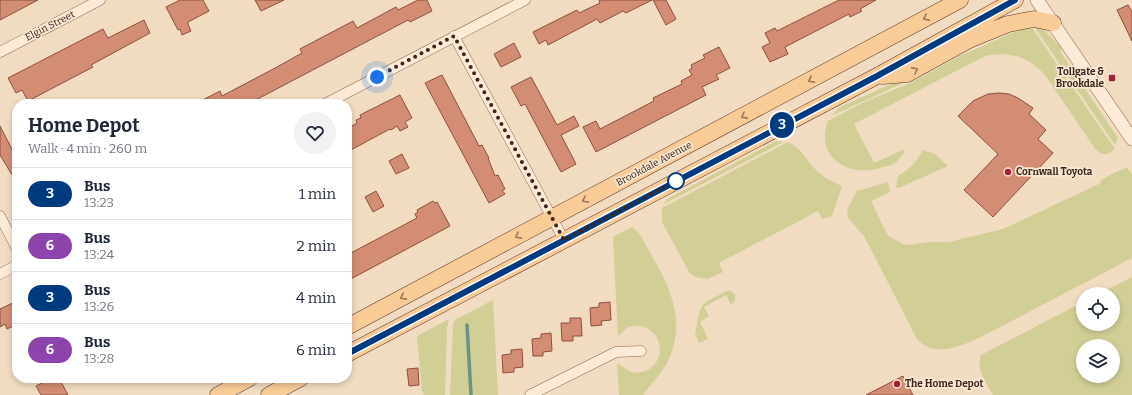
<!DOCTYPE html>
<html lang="en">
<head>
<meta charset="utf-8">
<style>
	:root { --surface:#fff; --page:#f2f2f3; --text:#1f2937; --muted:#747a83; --line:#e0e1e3 }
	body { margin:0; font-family:Bitter,serif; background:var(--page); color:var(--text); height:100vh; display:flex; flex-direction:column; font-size:15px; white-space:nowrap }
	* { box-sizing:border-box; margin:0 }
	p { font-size:13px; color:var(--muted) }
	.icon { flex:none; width:22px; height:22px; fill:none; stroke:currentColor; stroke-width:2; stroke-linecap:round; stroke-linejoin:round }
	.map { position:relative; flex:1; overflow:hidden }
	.side { position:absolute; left:12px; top:99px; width:340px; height:284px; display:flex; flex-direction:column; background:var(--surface); border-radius:16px; box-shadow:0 2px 6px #0003 }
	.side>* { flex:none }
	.badge { padding:0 8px; border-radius:13px; font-size:14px; line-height:26px }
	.fabs { position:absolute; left:1076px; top:287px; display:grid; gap:8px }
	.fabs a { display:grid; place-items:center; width:44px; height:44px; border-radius:50%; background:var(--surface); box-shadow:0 2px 6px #0003; font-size:20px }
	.you { position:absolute; width:20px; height:20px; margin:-10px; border:3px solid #fff; border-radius:50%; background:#1a73e8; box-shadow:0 0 0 6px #1a73e833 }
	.map>.badge { position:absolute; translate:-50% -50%; box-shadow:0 0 0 2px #fff }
	.round { display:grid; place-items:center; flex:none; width:42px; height:42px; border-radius:21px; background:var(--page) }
	.summary { display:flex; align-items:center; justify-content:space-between; height:68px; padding:0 16px }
	h1 { font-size:19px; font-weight:700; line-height:30px }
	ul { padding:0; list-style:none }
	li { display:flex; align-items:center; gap:12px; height:52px; padding:0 16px; border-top:1px solid var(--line) }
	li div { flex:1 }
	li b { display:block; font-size:15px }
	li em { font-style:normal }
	li .badge { min-width:44px; font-weight:700; text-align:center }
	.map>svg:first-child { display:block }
	.green { fill:#d1cf95; fill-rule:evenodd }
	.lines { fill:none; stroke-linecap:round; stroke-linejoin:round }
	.stream { stroke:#6a9383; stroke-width:3.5 }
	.building { fill:#d38d74; stroke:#8e4f3b }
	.minor-casing { stroke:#8d6c57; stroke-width:11 }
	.tertiary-casing { stroke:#8d6c57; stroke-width:14 }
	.primary-casing { stroke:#5a3a2c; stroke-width:17 }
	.minor { stroke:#fbead6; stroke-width:10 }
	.tertiary { stroke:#fbead6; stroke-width:13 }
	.primary { stroke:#f8cb97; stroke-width:16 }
	.oneway { stroke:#9a795a }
	.line-casing { stroke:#fff; stroke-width:9 }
	.line { stroke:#003b80; stroke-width:6 }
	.walk { stroke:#3b271d; stroke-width:4; stroke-dasharray:0 7.2 }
	.poi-dot { fill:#a12236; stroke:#f8e7d2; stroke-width:1.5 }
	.stop-dot { fill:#fff; stroke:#003b80; stroke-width:2 }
	.labels { text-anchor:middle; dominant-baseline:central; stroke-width:3.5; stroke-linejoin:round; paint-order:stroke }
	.street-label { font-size:10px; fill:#3b271d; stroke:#f8e7d2 }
	.poi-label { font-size:10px; font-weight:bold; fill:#3b271d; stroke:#f8e7d2; text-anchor:start }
</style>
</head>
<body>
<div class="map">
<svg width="1132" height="395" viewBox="0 0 1132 395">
	<rect width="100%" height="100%" fill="#f1dcc2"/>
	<path class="green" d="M1030 25 1115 149C1108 155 1103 156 1096 150L1045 75C1026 56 1010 51 985 56L854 124 874 163 902 150 905 151C902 155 899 160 895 163 891 166 887 166 883 167 850 179 814 158 828 121L862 103 910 83 962 55Z
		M1033 25 1043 29 1062 48 1060 51 1118 138 1115 145Z
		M972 47 912 79 831 116 840 107Z
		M776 141 783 142 664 204 667 199Z
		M788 142C802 148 806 160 817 171 824 178 833 182 842 186L832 216 822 219 818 211 719 263 723 272 708 279 695 277 689 272 662 222V208Z
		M923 150 935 154 948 166 899 188 896 187 898 176C909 170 917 161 923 150Z
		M1127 167 1132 174V258L981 337C961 346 935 359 917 339L864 236 848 218 847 210 857 191 888 182 890 192 871 201 888 236 905 245 906 244 908 245 929 242H949L1003 229 1101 183 1100 181 1110 175Z
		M632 227 639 233C661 273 691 313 668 361 662 373 651 384 643 395H619L617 363C622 366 628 371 633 372 639 374 646 371 651 368 668 354 659 326 637 326 634 326 630 326 627 328 624 330 621 334 618 336L613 237Z
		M1132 277V395H993C986 382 976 370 981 355L1083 302V324H1113V294H1099ZM1083 346H1113V376H1083Z
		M727 291H731L735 295V301L731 305 726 295 704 307 709 316 700 322 708 339 699 343 695 334 699 313 702 306 707 301Z
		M493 300 498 395H450L453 323 455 320Z
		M449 319 447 329 445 395H424L422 391 417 336Z"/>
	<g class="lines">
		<path class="stream" d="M467 325 471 395"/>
	</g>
	<path class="building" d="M0 0H38L0 20Z
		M180 0H203L209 11 188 22V24L191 31 182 35 180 29 178 30 166 7Z
		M255 0H284L261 11Z
		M418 0H427L432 11 410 22 408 20 248 104H195L220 91 222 96 277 67 302 53 300 49 353 21 357 28 396 7 398 10Z
		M599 0H652L626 13 623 11 600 23 597 19 548 45 546 40 539 44 533 32 577 10 579 13 600 3Z
		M653 0H666L676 19 666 25Z
		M839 0H876L860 9 862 11 850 17 849 14 785 47 788 54 770 62 762 47 770 43 765 33 775 28 777 31Z
		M1128 5 1132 12V41L1117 10Z
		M144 20 150 33 91 65 93 67 28 101 22 90 16 93 8 78 103 29 108 38Z
		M514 43 521 57 501 67 494 54Z
		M719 47 730 68 716 75 719 79 702 87 706 95 596 152 583 127 596 121 600 129 654 101 653 98 682 84 681 81 692 75 689 70 692 68 691 65 705 58 703 55Z
		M442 75 479 146 482 145 489 158H488L495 176 498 175 505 189 502 190 505 194 489 203 425 83Z
		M531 77 557 125 574 116 579 126 561 135 576 164 561 172 525 104 521 106 511 87Z
		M999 93 1009 94 1018 98 1033 108 1029 114 1046 130 1038 139 1053 153 993 217 964 190 998 154 958 116 973 101 988 94Z
		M400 95 412 118 405 122 408 127 400 131 397 126 391 130 390 129 347 152V129L357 123 356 120 361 118 360 115Z
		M0 126 17 159V183L0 155Z
		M402 154 409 168 396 174 389 161Z
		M376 191 384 206 373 212 365 197Z
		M433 201 435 203 437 202 450 226 347 281V255L417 218 415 214 418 212 417 210Z
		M17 301V324L7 329 5 324 0 327V309Z
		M610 302 611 320 601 321 602 325 591 326 590 308 599 307V303Z
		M570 318H581L582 336H573V341H562L561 323H570Z
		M551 333 552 351 543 352V356H533L532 339 541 338V334Z
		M522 349 523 367 514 368V372L503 373 502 355 511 354V350Z
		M418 368 419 385 409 386 407 369Z
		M903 376 913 395H866Z
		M52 378H59L68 395H41L36 386Z"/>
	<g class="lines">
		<g class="minor-casing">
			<path id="minor" d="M454 36 564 240
				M0 52 100 0
				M325 104 525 0
				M0 216 17 249
				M0 274 17 265
				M530 395 616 352 641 351"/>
		</g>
		<g class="tertiary-casing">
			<path id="tertiary" d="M1037 0 1132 139"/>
		</g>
		<g class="primary-casing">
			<path id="primary" d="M882 76 907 74 971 39 1008 24 1034 19 1053 23
				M347 327 960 0
				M347 354 877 76 1015 0
				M218 395 250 378
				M269 395 301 378"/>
		</g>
		<use href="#minor" class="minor"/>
		<use href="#tertiary" class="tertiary"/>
		<use href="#primary" class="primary"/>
	</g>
	<defs><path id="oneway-chevron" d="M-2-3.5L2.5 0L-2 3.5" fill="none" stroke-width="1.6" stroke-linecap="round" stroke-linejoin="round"/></defs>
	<g class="oneway">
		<use href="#oneway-chevron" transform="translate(926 18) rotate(152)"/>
		<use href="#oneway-chevron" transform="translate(915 70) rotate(-28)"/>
		<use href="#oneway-chevron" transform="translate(811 80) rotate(152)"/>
		<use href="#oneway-chevron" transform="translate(744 116) rotate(152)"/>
		<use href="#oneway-chevron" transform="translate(585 200) rotate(152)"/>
		<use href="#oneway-chevron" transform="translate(518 236) rotate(152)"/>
		<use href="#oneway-chevron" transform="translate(403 297) rotate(152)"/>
	</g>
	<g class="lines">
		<g class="line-casing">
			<path id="line" d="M347 354 877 76 1015 0"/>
		</g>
		<use href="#line" class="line"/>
		<path class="walk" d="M377 77 454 36 564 240 680 179 676 181"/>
	</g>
	<g class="poi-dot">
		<rect x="1108" y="74" width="8" height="8" rx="2"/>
		<circle cx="1008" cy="172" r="4"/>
		<circle cx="897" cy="384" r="4"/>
	</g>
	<circle class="stop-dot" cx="676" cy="181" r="8"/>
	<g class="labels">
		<g class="street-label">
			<text transform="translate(50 26) rotate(-27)">Elgin Street</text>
			<text transform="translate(654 164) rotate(-28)">Brookdale Avenue</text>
		</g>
		<g class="poi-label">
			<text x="1104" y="72" text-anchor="end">Tollgate &amp;<tspan x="1104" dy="12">Brookdale</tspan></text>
			<text x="1016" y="172">Cornwall Toyota</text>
			<text x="905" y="384">The Home Depot</text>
		</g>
	</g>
</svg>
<div class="fabs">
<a><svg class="icon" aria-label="locate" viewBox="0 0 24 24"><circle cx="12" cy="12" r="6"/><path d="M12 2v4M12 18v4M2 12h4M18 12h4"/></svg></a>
<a><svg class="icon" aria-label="layers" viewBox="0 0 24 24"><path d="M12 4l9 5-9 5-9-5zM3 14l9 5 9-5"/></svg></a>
</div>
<div class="you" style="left:377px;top:77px"></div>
<b class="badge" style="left:782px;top:125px;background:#003b80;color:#fff">3</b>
<section class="side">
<div class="summary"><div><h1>Home Depot</h1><p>Walk · 4 min · 260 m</p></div><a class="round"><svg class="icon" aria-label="heart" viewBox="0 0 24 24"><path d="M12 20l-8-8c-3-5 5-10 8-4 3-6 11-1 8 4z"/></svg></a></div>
<ul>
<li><span class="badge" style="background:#003b80;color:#fff">3</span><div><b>Bus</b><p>13:23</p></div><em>1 min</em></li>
<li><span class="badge" style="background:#8e44ad;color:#fff">6</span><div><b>Bus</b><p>13:24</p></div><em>2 min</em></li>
<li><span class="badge" style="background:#003b80;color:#fff">3</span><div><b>Bus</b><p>13:26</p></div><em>4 min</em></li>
<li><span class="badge" style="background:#8e44ad;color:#fff">6</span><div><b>Bus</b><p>13:28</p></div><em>6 min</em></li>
</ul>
</section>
</div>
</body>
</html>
